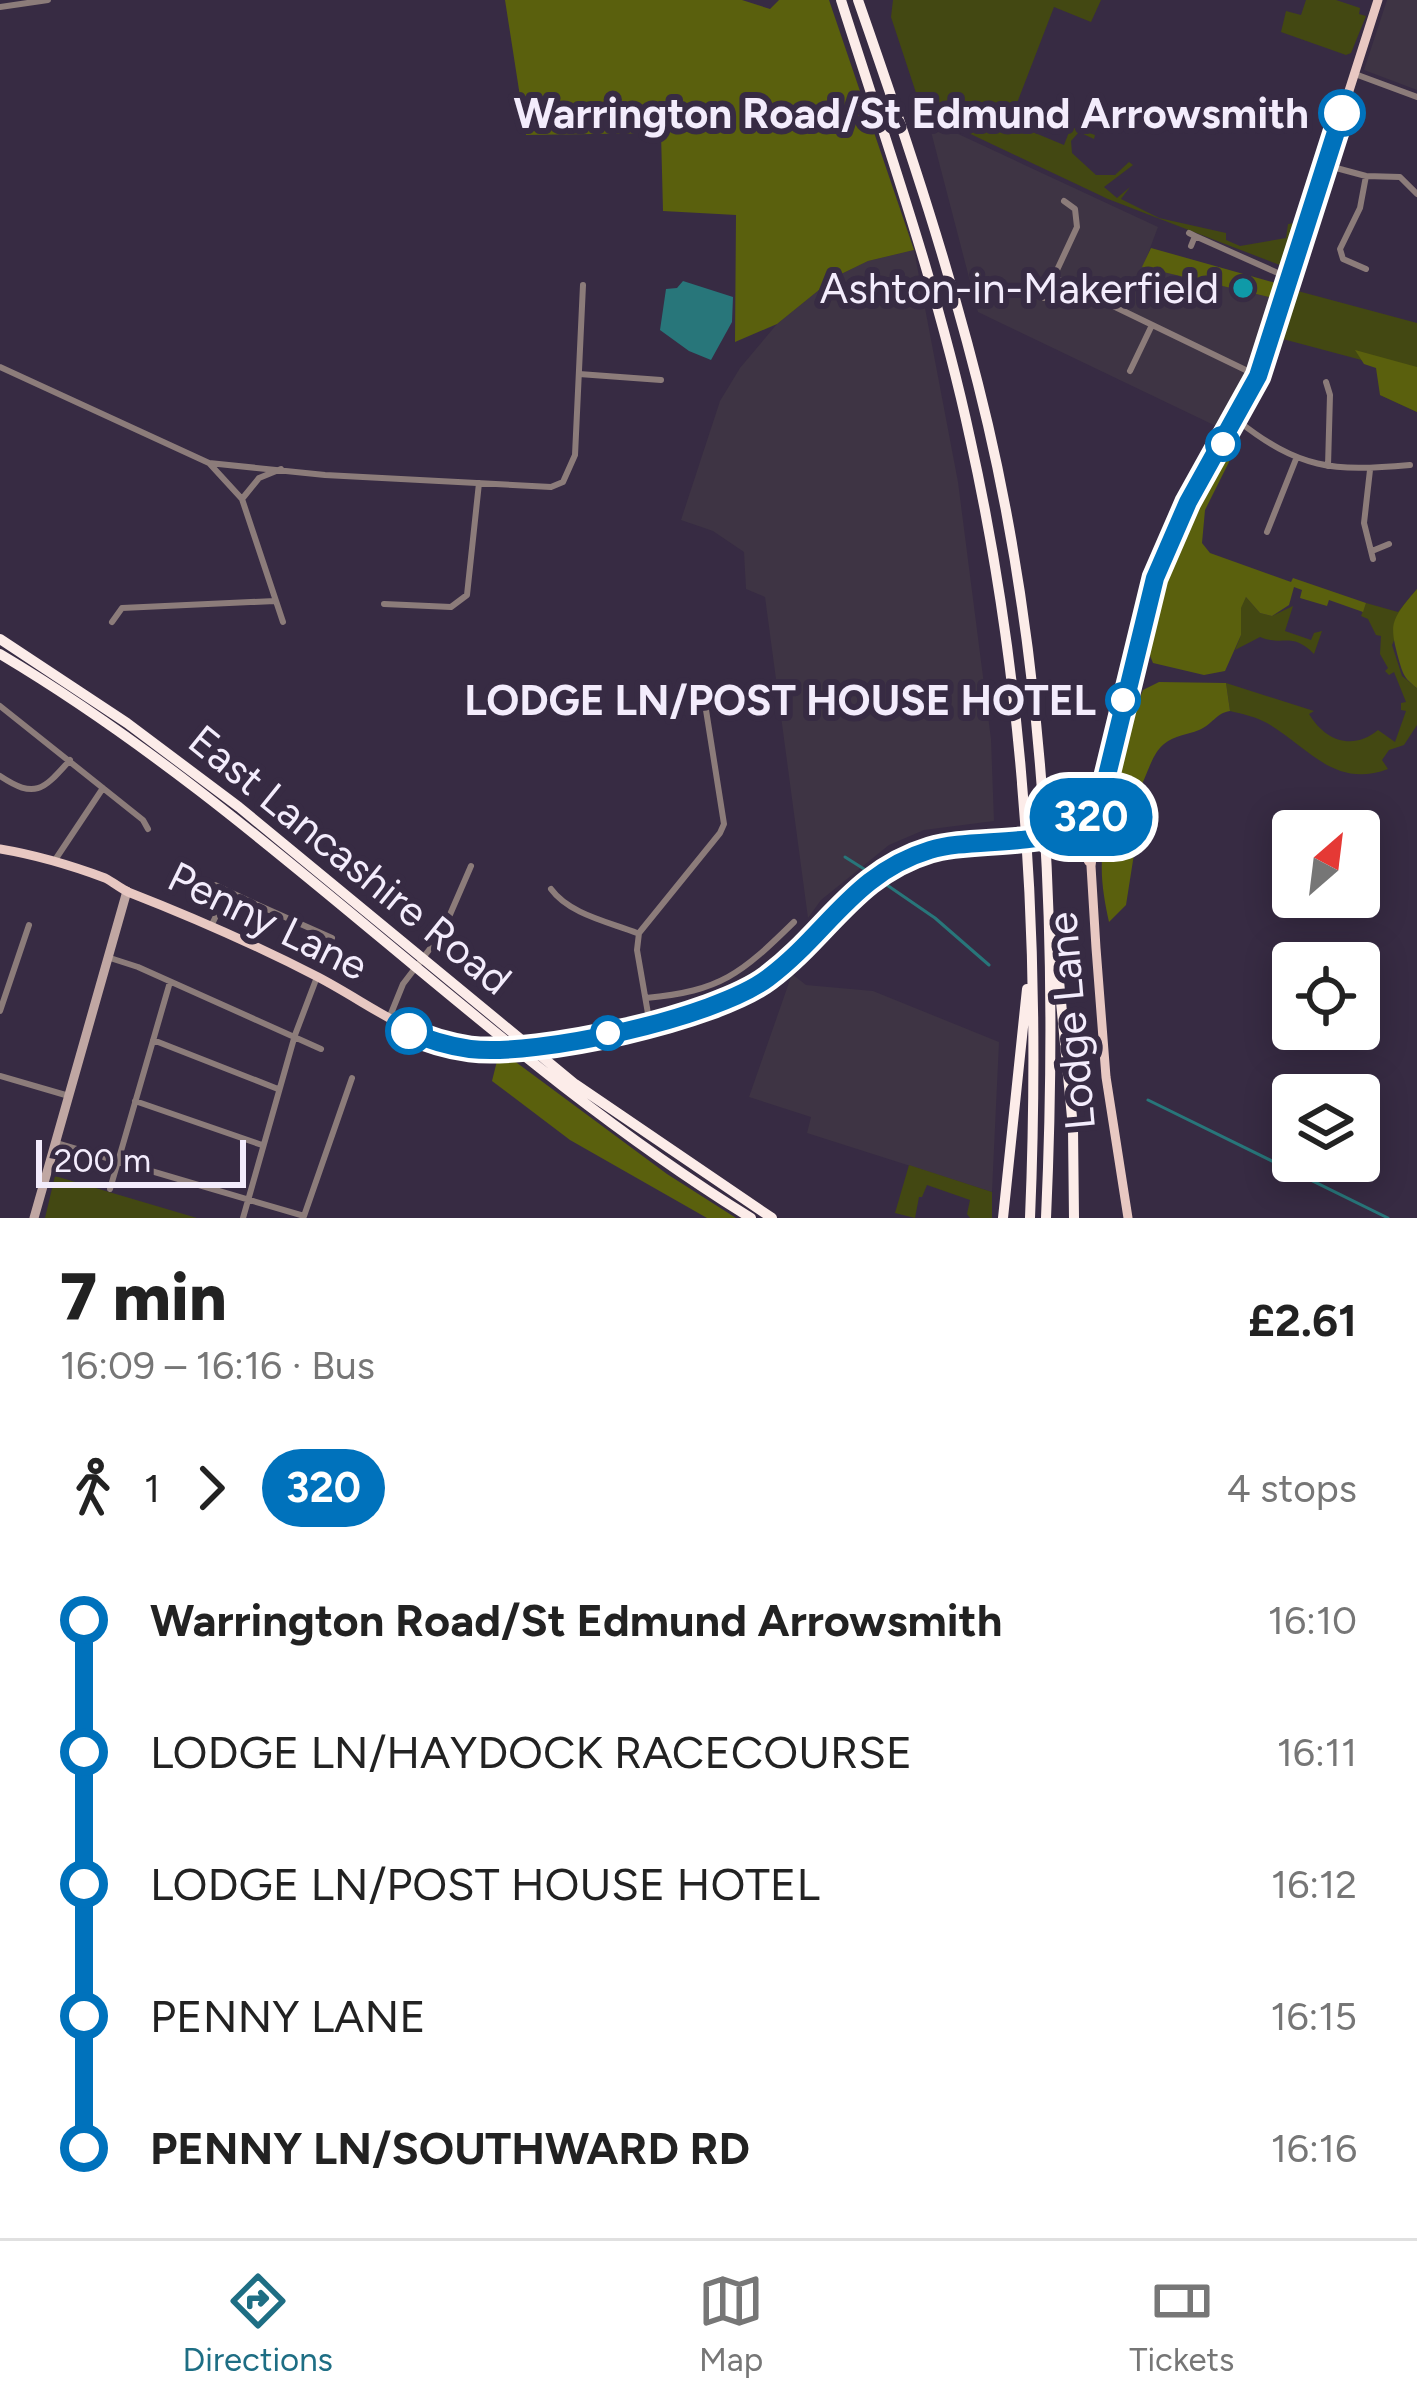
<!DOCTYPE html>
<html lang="en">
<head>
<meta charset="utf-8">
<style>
	:root { --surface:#fff; --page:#f2f2f2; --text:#222; --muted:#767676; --line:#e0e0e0; --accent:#1e6e84 }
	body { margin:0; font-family:Figtree,sans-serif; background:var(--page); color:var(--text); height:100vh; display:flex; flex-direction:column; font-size:45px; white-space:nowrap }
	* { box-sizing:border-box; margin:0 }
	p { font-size:39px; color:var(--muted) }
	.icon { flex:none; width:66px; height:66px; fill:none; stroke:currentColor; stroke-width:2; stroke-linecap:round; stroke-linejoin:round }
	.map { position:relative; height:1218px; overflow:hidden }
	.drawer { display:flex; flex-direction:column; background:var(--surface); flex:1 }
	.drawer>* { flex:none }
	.badge { padding:0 24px; border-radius:39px; font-size:42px; line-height:78px }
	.needle { width:78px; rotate:28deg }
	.controls { position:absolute; left:1272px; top:810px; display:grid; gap:24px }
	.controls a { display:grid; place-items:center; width:108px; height:108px; border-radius:12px; background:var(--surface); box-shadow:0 6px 30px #0003; font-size:60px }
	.scale { position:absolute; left:36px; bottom:30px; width:210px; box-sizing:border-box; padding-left:12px; border:6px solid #f3ecfc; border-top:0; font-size:33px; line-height:42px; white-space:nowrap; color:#f3ecfc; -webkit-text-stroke:9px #372b43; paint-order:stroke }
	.map>.badge { position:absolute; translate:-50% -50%; box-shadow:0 0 0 6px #fff }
	.legs { display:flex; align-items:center; gap:18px; height:132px; padding:0 60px; font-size:39px }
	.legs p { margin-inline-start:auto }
	.headline { display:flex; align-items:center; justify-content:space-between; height:204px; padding:0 60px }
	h1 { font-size:66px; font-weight:800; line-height:90px }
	ul { padding:0 60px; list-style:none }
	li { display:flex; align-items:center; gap:42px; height:132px; font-size:45px }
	li i { display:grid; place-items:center; width:18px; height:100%; margin:0 15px; background:currentColor }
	li i::after { content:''; width:30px; height:30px; margin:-15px; border:9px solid; border-radius:50%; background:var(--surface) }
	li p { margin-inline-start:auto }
	li:first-child i { background:linear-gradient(#0000 50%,currentColor 0) }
	li:last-child i { background:linear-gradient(currentColor 50%,#0000 0) }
	.menu { display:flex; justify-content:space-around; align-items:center; height:168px; border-top:3px solid var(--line); background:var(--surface); font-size:33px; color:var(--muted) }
	.menu a { display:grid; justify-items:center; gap:6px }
	.menu .active { color:var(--accent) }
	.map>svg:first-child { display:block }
	.commercial { fill:#3e3444 }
	.green { fill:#434812 }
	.forest { fill:#5a600d }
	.water { fill:#28767a }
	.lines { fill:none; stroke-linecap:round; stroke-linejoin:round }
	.stream { stroke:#28767a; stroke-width:3 }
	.street { stroke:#8c7c7a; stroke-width:6 }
	.secondary { stroke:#c0a7a3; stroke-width:9 }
	.primary { stroke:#e8c8c2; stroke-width:9 }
	.highway { stroke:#fcece9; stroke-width:10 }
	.line-1-casing { stroke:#fff; stroke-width:27 }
	.line-1 { stroke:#0072bc; stroke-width:18 }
	.stop-1-dot { fill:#fff; stroke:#0072bc; stroke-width:6 }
	.culture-dot { fill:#0f9aa8; stroke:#372b43; stroke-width:4.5 }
	.labels { text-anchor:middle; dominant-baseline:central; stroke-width:12; stroke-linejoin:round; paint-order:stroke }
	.stop-label { font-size:42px; font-weight:bold; fill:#f3ecfc; stroke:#372b43; text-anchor:end }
	.poi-label { font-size:42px; fill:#f3ecfc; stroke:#372b43; text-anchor:end }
	.street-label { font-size:42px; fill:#f3ecfc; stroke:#372b43 }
</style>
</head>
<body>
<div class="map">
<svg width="1417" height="1218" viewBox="0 0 1417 1218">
	<rect width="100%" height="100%" fill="#372b43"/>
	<path class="commercial" d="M1387 0H1417V90L1364 70Z
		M928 120 1158 227 1143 267 1273 298 1253 366 1220 428 978 312Z
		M914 250 958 482 991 739 994 821 924 830 889 845 821 900 808 918 765 597 746 589 744 552 713 531 681 520 720 401 740 368 777 324 835 277 868 261Z
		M792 974 806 985 873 991 999 1042 992 1192 807 1133 811 1117 749 1097Z"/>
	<path class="green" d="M893 0H1101L1091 22 1054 7 1017 103 1028 112 1023 128 1064 145 1071 127 1095 135 1094 139 1079 132 1071 141 1072 153 1096 175H1115L1129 162 1133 165 1104 187 1117 198 1130 187 1121 199 1159 218 1226 233V240L1240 246 1286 238 1288 224 1296 223 1285 267 1108 199 922 111 891 17Z
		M1306 0H1336L1360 8 1359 14 1366 16 1351 53 1346 55 1281 32 1286 11 1301 15Z
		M1294 290 1417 323V412L1380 395 1384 366 1279 338Z
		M1417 589 1392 645 1402 676 1417 688V725L1404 745 1389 750 1382 760 1388 769C1335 789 1309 748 1267 723 1256 717 1243 714 1230 711L1226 683 1314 711 1309 714C1325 741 1353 751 1378 730L1395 742 1406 711 1401 710V703L1406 702 1394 672 1389 675 1385 671 1388 668 1380 654 1381 636 1376 635 1368 619 1361 616 1366 603 1398 612Z
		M1246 597 1260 613 1272 616 1293 606 1285 631 1311 640 1314 633 1322 631 1314 654C1291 631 1284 647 1260 637L1235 650 1241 635V607Z
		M909 1165 992 1192V1218H970L967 1214 970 1200 927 1185 922 1197H919L915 1218 895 1213Z
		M55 1176 197 1218H45Z"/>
	<path class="forest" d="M505 0H742L770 9 779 0H829L914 250 868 261 835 277 777 324 735 342 736 215 663 211 661 133 526 135Z
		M1151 248 1276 283 1273 298 1142 267Z
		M1355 350 1417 367V412L1380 395 1376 368 1364 364Z
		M1230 448 1229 462 1205 510 1202 543 1210 553 1291 582 1293 578 1366 603 1363 612 1329 600 1327 606 1300 598 1302 590 1294 587 1289 605 1272 616 1260 613 1246 597 1241 608V635L1225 671 1204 675 1153 663 1147 648 1172 548 1217 458Z
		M1417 589V688C1406 679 1404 677 1400 664 1389 624 1389 622 1417 589Z
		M1159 682 1226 683 1230 711C1216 713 1212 725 1199 730 1187 735 1175 735 1164 744 1146 759 1148 789 1124 807L1116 806 1109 796 1122 743 1143 690Z
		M1137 807 1140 816 1126 905 1109 922C1102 890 1097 858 1109 828L1121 823 1126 812Z
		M498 1057H509L667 1174 736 1218H707L570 1140 492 1081Z"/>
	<path class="water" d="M683 281 733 297 732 322 711 360 689 351 660 330 666 289 677 288Z"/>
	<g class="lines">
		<path class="stream" d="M845 857 864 869
			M884 883 935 918 989 965
			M1148 1100 1388 1218"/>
		<path class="street" d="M0 7 48 0
			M1355 74 1417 97
			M1325 165 1366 176 1400 177 1417 194
			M1366 176 1360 208 1340 249 1343 259 1366 269
			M1189 233 1195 236 1191 246
			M1195 236 1289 278
			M1053 277 1258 376
			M1044 298 1077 227 1075 209 1064 201
			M0 367 209 463 242 499 283 622
			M1130 371 1152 325
			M579 374 661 380
			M1326 382 1330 395 1328 466
			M1237 420C1299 469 1332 472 1410 465
			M209 463 325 475 551 487 563 482 575 455 583 285
			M1370 470 1364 523 1373 559
			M242 499 259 478 281 469
			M1267 532 1296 459
			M1372 551 1389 544
			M384 604 451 607 467 595 479 483
			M112 622 122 608 275 601
			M0 706 143 820 148 829
			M0 776C36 800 44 789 70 760
			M55 860 103 788
			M551 889C569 914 609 922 637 933
			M249 901 332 938
			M211 926 219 910 249 901 215 885
			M107 957 138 967 321 1049
			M646 998C721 991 741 974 794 922
			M0 1011 29 925
			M390 1016 403 984 442 933 471 866
			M650 1025 637 950 639 933 720 833 724 824 706 710
			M153 1040 278 1089
			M0 1076 69 1096
			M135 1101 262 1145
			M56 1143 304 1216 352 1078
			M110 1189 170 982
			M243 1218 295 1035 317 977"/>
		<path class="secondary" d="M34 1218 127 891"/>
		<path class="primary" d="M1064 833 1079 828 1094 813
			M1064 836 1080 847 1089 862
			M0 849C36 855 70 865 105 878 113 882 120 888 128 892 192 917 256 945 318 977 379 1009 428 1053 500 1050 565 1047 700 1022 755 988 793 964 818 923 852 893 919 836 1010 832 1093 837
			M1128 1218 1106 1077 1096 948 1091 866 1098 807 1155 578 1188 503 1258 376 1378 0"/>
		<path class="highway" d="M841 0C887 145 938 289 970 438 1027 693 1041 957 1030 1218
			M858 0C907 140 954 280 988 425 1048 683 1058 954 1046 1218
			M0 639 127 723 239 807 575 1084 772 1218
			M0 654C271 815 483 1053 751 1218
			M1054 928 1073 1128 1074 1218
			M1003 1218 1027 989"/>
	</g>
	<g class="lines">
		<g class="line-1-casing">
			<path id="line-1" d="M409 1031C428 1040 449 1046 470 1049 536 1057 715 1018 768 978 827 934 854 873 930 850 980 834 1085 855 1102 796L1155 578 1188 502 1258 376 1342 113"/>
		</g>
		<use href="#line-1" class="line-1"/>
	</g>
	<g class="stop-1-dot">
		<circle cx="1342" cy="113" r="21"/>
		<circle cx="1223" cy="444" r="15"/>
		<circle cx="1123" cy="700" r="15"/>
		<circle cx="409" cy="1031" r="21"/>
		<circle cx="608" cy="1033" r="15"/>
	</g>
	<circle class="culture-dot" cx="1243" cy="288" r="12"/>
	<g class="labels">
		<g class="stop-label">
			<text x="1309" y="113">Warrington Road/St Edmund Arrowsmith</text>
			<text x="1096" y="700">LODGE LN/POST HOUSE HOTEL</text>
		</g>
		<g class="poi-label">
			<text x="1219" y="288">Ashton-in-Makerfield</text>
		</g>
		<g class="street-label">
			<text transform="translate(350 860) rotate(39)">East Lancashire Road</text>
			<text transform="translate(268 921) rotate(26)">Penny Lane</text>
			<text transform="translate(1071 1021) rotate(-95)">Lodge Lane</text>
		</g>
	</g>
</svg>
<div class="controls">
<a><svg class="needle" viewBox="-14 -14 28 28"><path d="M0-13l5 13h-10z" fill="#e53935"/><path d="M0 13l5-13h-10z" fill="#767676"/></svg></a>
<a><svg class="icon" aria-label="locate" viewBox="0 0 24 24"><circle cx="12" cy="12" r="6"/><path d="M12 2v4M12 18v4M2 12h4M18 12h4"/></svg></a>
<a><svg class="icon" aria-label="layers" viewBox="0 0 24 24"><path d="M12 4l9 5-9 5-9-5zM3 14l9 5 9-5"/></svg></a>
</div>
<div class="scale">200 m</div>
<b class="badge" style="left:1091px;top:817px;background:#0072bc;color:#fff">320</b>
</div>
<section class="drawer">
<div class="headline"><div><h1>7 min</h1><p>16:09 – 16:16 · Bus</p></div><b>£2.61</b></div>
<div class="legs"><svg class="icon" aria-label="walk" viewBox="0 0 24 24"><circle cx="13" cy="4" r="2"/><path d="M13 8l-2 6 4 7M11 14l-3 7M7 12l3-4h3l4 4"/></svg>1<svg class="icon" aria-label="forward" viewBox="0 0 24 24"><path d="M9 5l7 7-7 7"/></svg><b class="badge" style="background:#0072bc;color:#fff">320</b><p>4 stops</p></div>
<ul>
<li><i style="color:#0072bc"></i><b>Warrington Road/St Edmund Arrowsmith</b><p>16:10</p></li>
<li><i style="color:#0072bc"></i><span>LODGE LN/HAYDOCK RACECOURSE</span><p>16:11</p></li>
<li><i style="color:#0072bc"></i><span>LODGE LN/POST HOUSE HOTEL</span><p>16:12</p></li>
<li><i style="color:#0072bc"></i><span>PENNY LANE</span><p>16:15</p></li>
<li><i style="color:#0072bc"></i><b>PENNY LN/SOUTHWARD RD</b><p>16:16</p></li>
</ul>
</section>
<nav class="menu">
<a class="active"><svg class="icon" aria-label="directions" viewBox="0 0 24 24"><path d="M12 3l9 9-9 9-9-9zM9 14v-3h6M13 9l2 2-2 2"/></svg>Directions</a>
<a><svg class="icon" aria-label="map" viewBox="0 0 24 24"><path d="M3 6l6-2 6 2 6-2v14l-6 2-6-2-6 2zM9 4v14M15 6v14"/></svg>Map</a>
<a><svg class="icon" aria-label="tickets" viewBox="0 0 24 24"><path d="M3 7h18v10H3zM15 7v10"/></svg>Tickets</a>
</nav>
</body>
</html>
